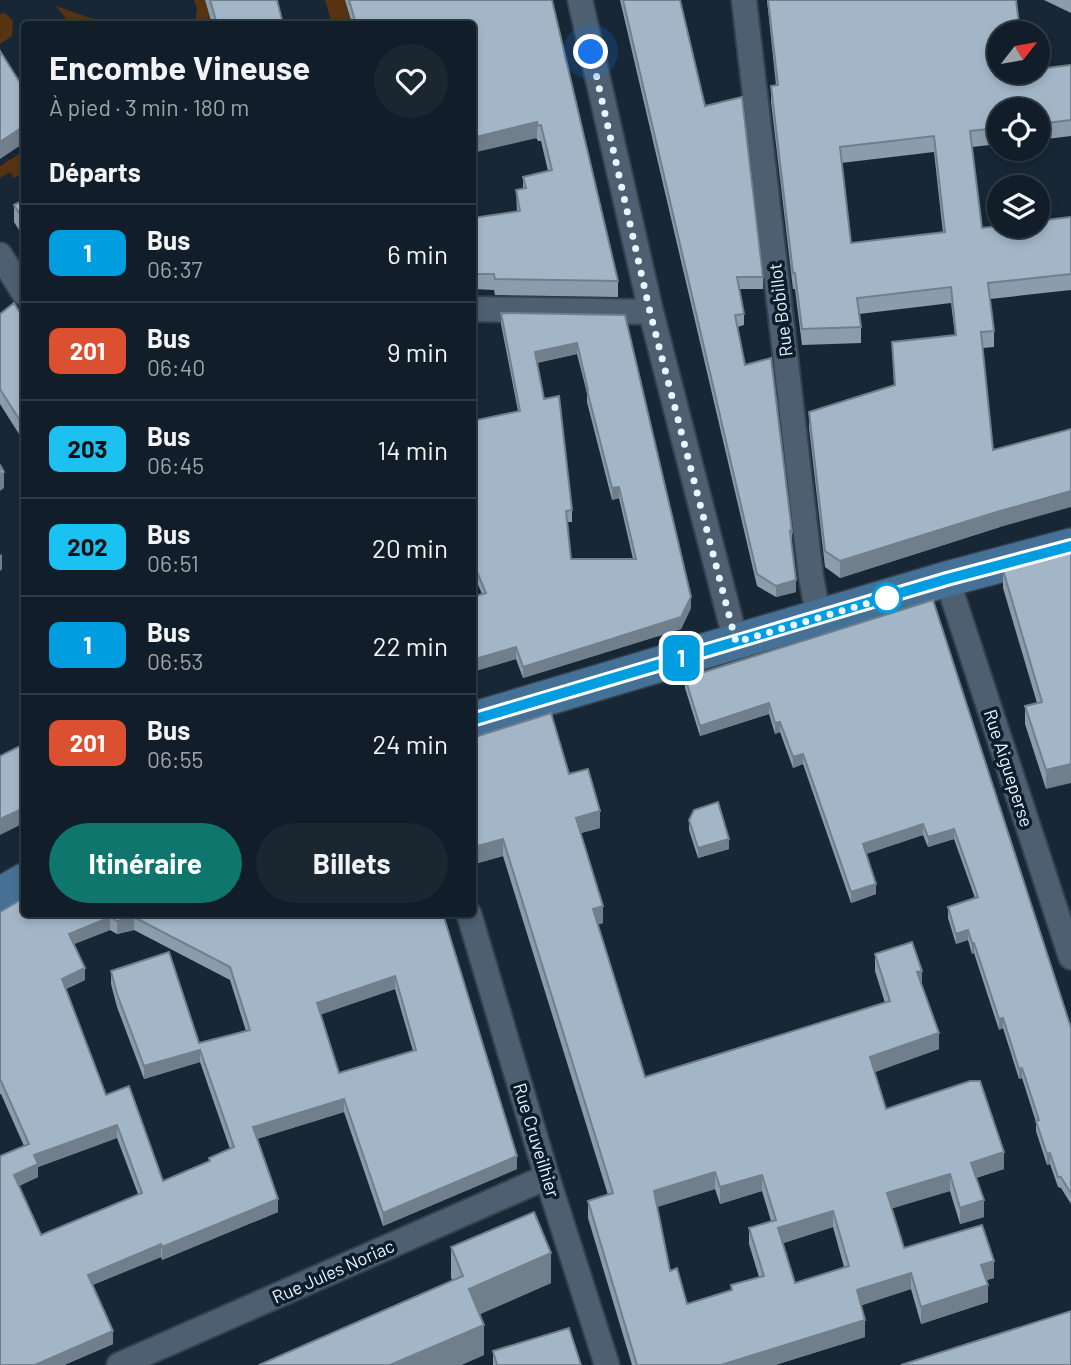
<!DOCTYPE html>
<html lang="fr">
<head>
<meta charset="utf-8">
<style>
	:root { --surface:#111d28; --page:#1a2630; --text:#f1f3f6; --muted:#9ca2a8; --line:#303b45; --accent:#0f766e }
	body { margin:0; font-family:Barlow,sans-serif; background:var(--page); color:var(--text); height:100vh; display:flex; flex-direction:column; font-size:26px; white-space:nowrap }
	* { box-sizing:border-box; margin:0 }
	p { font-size:23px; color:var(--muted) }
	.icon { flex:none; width:38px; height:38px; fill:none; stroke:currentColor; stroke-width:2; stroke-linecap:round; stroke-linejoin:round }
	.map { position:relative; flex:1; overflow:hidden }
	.side { position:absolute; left:21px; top:21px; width:455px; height:896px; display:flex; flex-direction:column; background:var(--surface); border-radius:7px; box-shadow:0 4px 10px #0003,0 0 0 2px var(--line) }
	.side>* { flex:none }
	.badge { padding:0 14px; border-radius:10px; font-size:24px; line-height:46px }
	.needle { width:46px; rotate:59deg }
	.buttons { position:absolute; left:987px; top:21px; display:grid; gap:14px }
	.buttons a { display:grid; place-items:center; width:63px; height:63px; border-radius:50%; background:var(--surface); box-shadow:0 4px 10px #0003,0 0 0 2px var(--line); font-size:35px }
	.you { position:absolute; width:35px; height:35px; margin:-18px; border:5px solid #fff; border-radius:50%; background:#1a73e8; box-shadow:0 0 0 10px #1a73e833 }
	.map>.badge { position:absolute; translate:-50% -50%; box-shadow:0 0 0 4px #fff }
	h2 { padding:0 28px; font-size:26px; line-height:63px }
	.round { display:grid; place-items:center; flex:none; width:74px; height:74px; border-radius:37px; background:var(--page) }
	.overview { display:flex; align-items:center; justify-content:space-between; height:119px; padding:0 28px }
	h1 { font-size:33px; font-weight:700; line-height:52px }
	.cta { display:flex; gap:14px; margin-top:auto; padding:14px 28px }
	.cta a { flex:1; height:80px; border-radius:42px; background:var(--accent); color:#fff; font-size:28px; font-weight:700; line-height:80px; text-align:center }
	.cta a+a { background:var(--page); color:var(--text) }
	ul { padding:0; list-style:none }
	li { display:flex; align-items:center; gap:21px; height:98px; padding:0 28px; border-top:2px solid var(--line) }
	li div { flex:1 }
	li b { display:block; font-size:26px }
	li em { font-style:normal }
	li .badge { min-width:77px; font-weight:700; text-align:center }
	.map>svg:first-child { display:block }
	.green { fill:#573311 }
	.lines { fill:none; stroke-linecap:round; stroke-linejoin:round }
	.street-casing { stroke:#35414e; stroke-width:28 }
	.secondary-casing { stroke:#35414e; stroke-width:38 }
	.street { stroke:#4d5f70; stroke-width:24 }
	.secondary { stroke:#447195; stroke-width:35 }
	.wall { fill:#8b9dac; fill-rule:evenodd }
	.shaded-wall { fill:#717f8c }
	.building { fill:#a2b6c8; stroke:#717f8c; stroke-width:2; fill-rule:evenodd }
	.line-casing { stroke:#fff; stroke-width:16 }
	.line { stroke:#009de0; stroke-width:10 }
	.walk { stroke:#e9f4fe; stroke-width:7; stroke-dasharray:0 12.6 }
	.stop-dot { fill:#fff; stroke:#009de0; stroke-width:3.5 }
	.labels { text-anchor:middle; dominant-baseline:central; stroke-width:7; stroke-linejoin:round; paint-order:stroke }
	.street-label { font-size:18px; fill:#e9f4fe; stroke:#0d1d2b }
</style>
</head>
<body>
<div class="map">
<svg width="1071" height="1365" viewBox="0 0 1071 1365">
	<rect width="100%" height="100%" fill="#172735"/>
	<path class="green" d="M194 0H205L212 24H195L197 8Z
		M325 0H345L351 23 332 24Z
		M56 6 99 21 104 24H70Z
		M5 13 13 21 12 36 0 44V14Z
		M24 107V172L14 178 10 172 0 178V166L24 151 1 117Z"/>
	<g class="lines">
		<g class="street-casing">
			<path id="street" d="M580 0 651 312 736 642
				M744 0 811 577 819 619
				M0 255 24 293
				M472 309 651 312
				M947 579 1071 957
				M469 914 547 1177 607 1365
				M119 1365 547 1177"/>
		</g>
		<g class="secondary-casing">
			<path id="secondary" d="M472 720 947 579 1071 546
				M0 895 24 881"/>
		</g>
		<use href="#street" class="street"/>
		<use href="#secondary" class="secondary"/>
	</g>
	<path class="wall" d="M205 0H277L283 24H212Z
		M345 0H552L618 281V297L495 295 494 290 472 289V218L517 211 516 190 523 188V177L548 171 541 141H538L472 24H352Z
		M620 0H680L705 106 763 277V289H739L744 314V325L737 327 745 365 792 532V544L791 543 796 592 776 597 757 586Z
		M767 0H1016L999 72H1038L1071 65V136L1038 140V110H999V144L972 147 982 228 1071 217V290L990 299 994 331V347L983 348 1000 527 840 578 825 567 809 428V412L894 385 892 342 955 335 951 303 859 314 861 327V343L802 345 795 289H793L771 102V86L776 85ZM934 152 943 233 851 243 841 163Z
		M1044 0H1071V13Z
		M24 200V238L14 222V205Z
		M501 313 625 315 691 608 681 629 523 678 516 659 472 672V597L482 594 472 571V421L518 411 501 324ZM577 354 587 393V402L612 500 619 498 633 559H571L567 522H572V510L544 399 537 363Z
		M0 314 24 319V442L0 404Z
		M1071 553 1046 789 1025 724V706L1037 703 1003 588V570Z
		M933 600 1071 1028V1204L1061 1188 1058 1187 1050 1164 1047 1165 1036 1131V1122L1022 1078 1019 1079 1003 1028 999 1030 974 953 972 954 968 940 956 944 948 918V907L975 898 954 839 928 847 923 835 866 854 876 894 851 903 803 764 793 768 780 732 775 734 769 714 700 736 685 688V678Z
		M472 738 569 774 600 828 581 833 603 923 598 924 645 1077 885 1003 875 971V954L922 985 939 1049 874 1072 886 1109 1004 1169 976 1178 984 1217 960 1224 950 1191 892 1208 904 1248 994 1278 986 1280 988 1302 921 1324 911 1289 861 1305 865 1337 775 1365H632L588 1218V1201L608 1195 503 856 478 863 472 845ZM715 1189 720 1204 762 1191 771 1221 749 1228V1244L759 1277 731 1285V1291L687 1304 670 1271 657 1207ZM833 1227 844 1267 795 1283 783 1243Z
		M689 820 729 849 698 858 689 830Z
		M0 912 443 914 517 1169 383 1226 344 1112 257 1139 278 1212 162 1260 161 1257 92 1285 113 1344 64 1365 0 1156 24 1146 1 1094H0ZM110 930 117 934 134 930 230 980 246 1031 199 1043 111 971V984L117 1007 144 1079 200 1062 230 1149 209 1158V1161L163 1181 106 1095 66 989 85 980 74 944ZM395 989 413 1051 339 1073 321 1014ZM117 1138 138 1194 41 1235 19 1186 38 1177V1167Z
		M451 1247 551 1283 480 1314 484 1355 461 1365H259L453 1281 451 1278Z
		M493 1351 581 1365H493Z"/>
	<path class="shaded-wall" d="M537 122V138L472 153V138Z
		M24 126V143L0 159V142Z
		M577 343V354L535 363V352Z
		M4 472V488L0 491V475Z
		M619 487V498L612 500V488Z
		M1071 491V507L1000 527 840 578V561L1000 511Z
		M2 554V569L0 571V555Z
		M796 580V592L776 597V586Z
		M691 597V608L681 629 523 678V667Z
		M516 647V659L472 672V660Z
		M769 703V714L700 736V726Z
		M780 722V732L775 734V723Z
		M803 754V764L793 768V757Z
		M1071 764V783L1046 789V770Z
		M24 808V823L0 835V819Z
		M600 811V828L576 834V818Z
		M923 824V835L863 855V844Z
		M954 829V839L928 847V837Z
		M503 839V856L478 863V846Z
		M729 839V849L698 858V848Z
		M876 884V894L851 903V892Z
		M603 906V923L593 926V909Z
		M110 917V930L69 946V934Z
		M134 917V930L117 934V921Z
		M968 930V940L956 944V934Z
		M972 943H974V953L972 954Z
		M85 968V980L62 991V979Z
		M922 971V988L917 972Z
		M395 976V989L317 1016V1003Z
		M1003 1018V1028L999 1030V1019Z
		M939 1033V1049L870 1074V1057Z
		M200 1050V1062L144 1079V1066Z
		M1022 1068V1078L1019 1079V1069Z
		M344 1099V1112L253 1140V1127Z
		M117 1125V1138L38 1167V1177L14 1188V1175L34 1155Z
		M1004 1152V1169L971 1179V1163Z
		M1050 1153V1164L1047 1165V1154Z
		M517 1156V1169L383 1226V1213Z
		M715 1172V1189L654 1208V1191Z
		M950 1174V1191L887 1210V1193Z
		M762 1175V1191L720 1204V1187Z
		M278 1199V1212L162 1260V1247Z
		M984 1200V1217L960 1224V1208Z
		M833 1211V1227L778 1245V1228Z
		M161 1244V1257L88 1287V1275Z
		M551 1253V1283L469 1319V1289Z
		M994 1261V1278L981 1282V1265Z
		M911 1273V1289L857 1307V1290Z
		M988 1285V1302L921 1324V1307Z
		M865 1320V1337L775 1365H721Z
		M484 1325V1355L461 1365H390Z
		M113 1331V1344L64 1365H35Z"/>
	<path class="building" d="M210 0H277L283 24H217Z
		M349 0H552L618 281 495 279 494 274H472V218L520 211 516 190 526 188 523 177 552 170 541 125 538 126 537 122 472 138V24H356Z
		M623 0H680L705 106 742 97 763 277H737L744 314 735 315 745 365 771 358 792 532 790 531 796 580 776 586 757 574Z
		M768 0H1016L1020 33H999V72H1038V69L1071 65V120L1038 124V110H999V128L970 131 982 228 999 226H1038V221L1071 217V274L988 283 994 331 981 332 993 450 1071 429V491L1000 511 840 561 825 551 809 412 895 385 892 342 956 335 951 287 857 298 861 327 802 329 795 273H793L771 86 778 85ZM934 136 945 232 851 243 840 147Z
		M0 51 24 89V126L0 142Z
		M24 200V221L14 205Z
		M14 303 24 319V427L0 389V314Z
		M501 313 625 315 691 597 681 617 523 667 516 647 472 660V597L486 593 472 560V421L520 411ZM577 343 588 390H587L612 488 619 487 636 559H571L566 511 572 510 559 396 544 399 535 352Z
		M0 465 4 472 0 475Z
		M1071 553V764L1046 770 1025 706 1042 702 1003 570Z
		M933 600 1071 1028V1194L1061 1177H1058L1050 1153 1047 1154 1036 1121 1039 1120 1022 1068 1019 1069 1003 1018 999 1019 974 943H972L968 930 956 934 948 907 978 897 954 829 928 837 923 824 863 844 876 884 851 892 803 754 793 757 780 722 775 723 769 703 700 726 685 678Z
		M551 713 569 774 588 769 600 811 576 818 603 906 593 909 645 1077 890 1001 875 954 912 942 922 971 917 972 939 1033 870 1057 886 1109 970 1081H980L1004 1152 971 1163 984 1200 960 1208 950 1174 887 1193 904 1248 982 1225 994 1261 981 1265 988 1285 921 1307 911 1273 857 1290 865 1320 721 1365H637L588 1201 613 1193 503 839 478 846 472 828V738ZM715 1172 720 1187 762 1175 776 1220 749 1228 764 1276 731 1285 732 1290 687 1304 677 1268 670 1271 654 1191ZM833 1211 849 1266 795 1283 778 1228Z
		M24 744V808L0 819V756Z
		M718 802 729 839 698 848 689 820 694 810Z
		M24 898V914H443L517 1156 383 1213 344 1099 253 1127 278 1199 162 1247 161 1244 88 1275 113 1331 35 1365H0V1156L29 1144 1 1081H0V912ZM110 917 117 921 134 917 230 967 250 1030 199 1043 169 952 111 971 117 994 144 1066 200 1050 234 1147 209 1158 210 1161 163 1181 129 1086 106 1095 62 979 85 968 69 934ZM395 976 416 1050 339 1073 317 1003ZM117 1125 142 1193 41 1235 14 1175 38 1164 34 1155Z
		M534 1212 551 1253 469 1289 484 1325 390 1365H259L463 1276 451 1247Z
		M1071 1311V1365H901Z
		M569 1328 581 1365H497L493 1351Z"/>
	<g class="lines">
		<g class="line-casing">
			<path id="line" d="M472 720 947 579 1071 546"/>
		</g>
		<use href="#line" class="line"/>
		<path class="walk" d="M591 52 650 312 736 642 889 597 887 598"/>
	</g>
	<circle class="stop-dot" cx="887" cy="598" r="14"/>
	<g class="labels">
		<g class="street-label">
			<text transform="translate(780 310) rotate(-97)">Rue Bobillot</text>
			<text transform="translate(1009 768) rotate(72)">Rue Aigueperse</text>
			<text transform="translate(537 1140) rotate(73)">Rue Cruveilhier</text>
			<text transform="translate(333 1271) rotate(-24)">Rue Jules Noriac</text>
		</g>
	</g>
</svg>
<div class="buttons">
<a><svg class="needle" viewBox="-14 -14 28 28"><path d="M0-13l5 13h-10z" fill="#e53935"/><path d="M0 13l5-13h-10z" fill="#9ca2a8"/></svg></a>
<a><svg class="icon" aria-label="locate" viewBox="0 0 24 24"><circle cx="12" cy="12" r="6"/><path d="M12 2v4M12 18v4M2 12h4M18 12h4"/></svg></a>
<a><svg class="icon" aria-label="layers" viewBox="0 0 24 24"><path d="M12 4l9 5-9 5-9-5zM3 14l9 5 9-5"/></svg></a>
</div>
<div class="you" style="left:591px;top:52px"></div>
<b class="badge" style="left:681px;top:658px;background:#009de0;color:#fff">1</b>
<section class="side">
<div class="overview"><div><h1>Encombe Vineuse</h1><p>À pied · 3 min · 180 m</p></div><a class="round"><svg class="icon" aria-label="heart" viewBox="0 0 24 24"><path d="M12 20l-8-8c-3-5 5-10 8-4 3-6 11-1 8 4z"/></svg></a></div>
<h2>Départs</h2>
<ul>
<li><span class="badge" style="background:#009de0;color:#fff">1</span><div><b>Bus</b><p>06:37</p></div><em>6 min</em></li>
<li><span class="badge" style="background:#dc5032;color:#fff">201</span><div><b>Bus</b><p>06:40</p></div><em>9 min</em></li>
<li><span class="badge" style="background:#1dc1f0;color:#111">203</span><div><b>Bus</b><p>06:45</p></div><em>14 min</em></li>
<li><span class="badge" style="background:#1ac1f3;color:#111">202</span><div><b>Bus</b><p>06:51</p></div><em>20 min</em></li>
<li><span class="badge" style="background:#009de0;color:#fff">1</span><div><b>Bus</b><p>06:53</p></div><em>22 min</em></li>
<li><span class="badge" style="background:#dc5032;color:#fff">201</span><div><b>Bus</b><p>06:55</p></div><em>24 min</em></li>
</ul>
<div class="cta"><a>Itinéraire</a><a>Billets</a></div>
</section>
</div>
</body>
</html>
